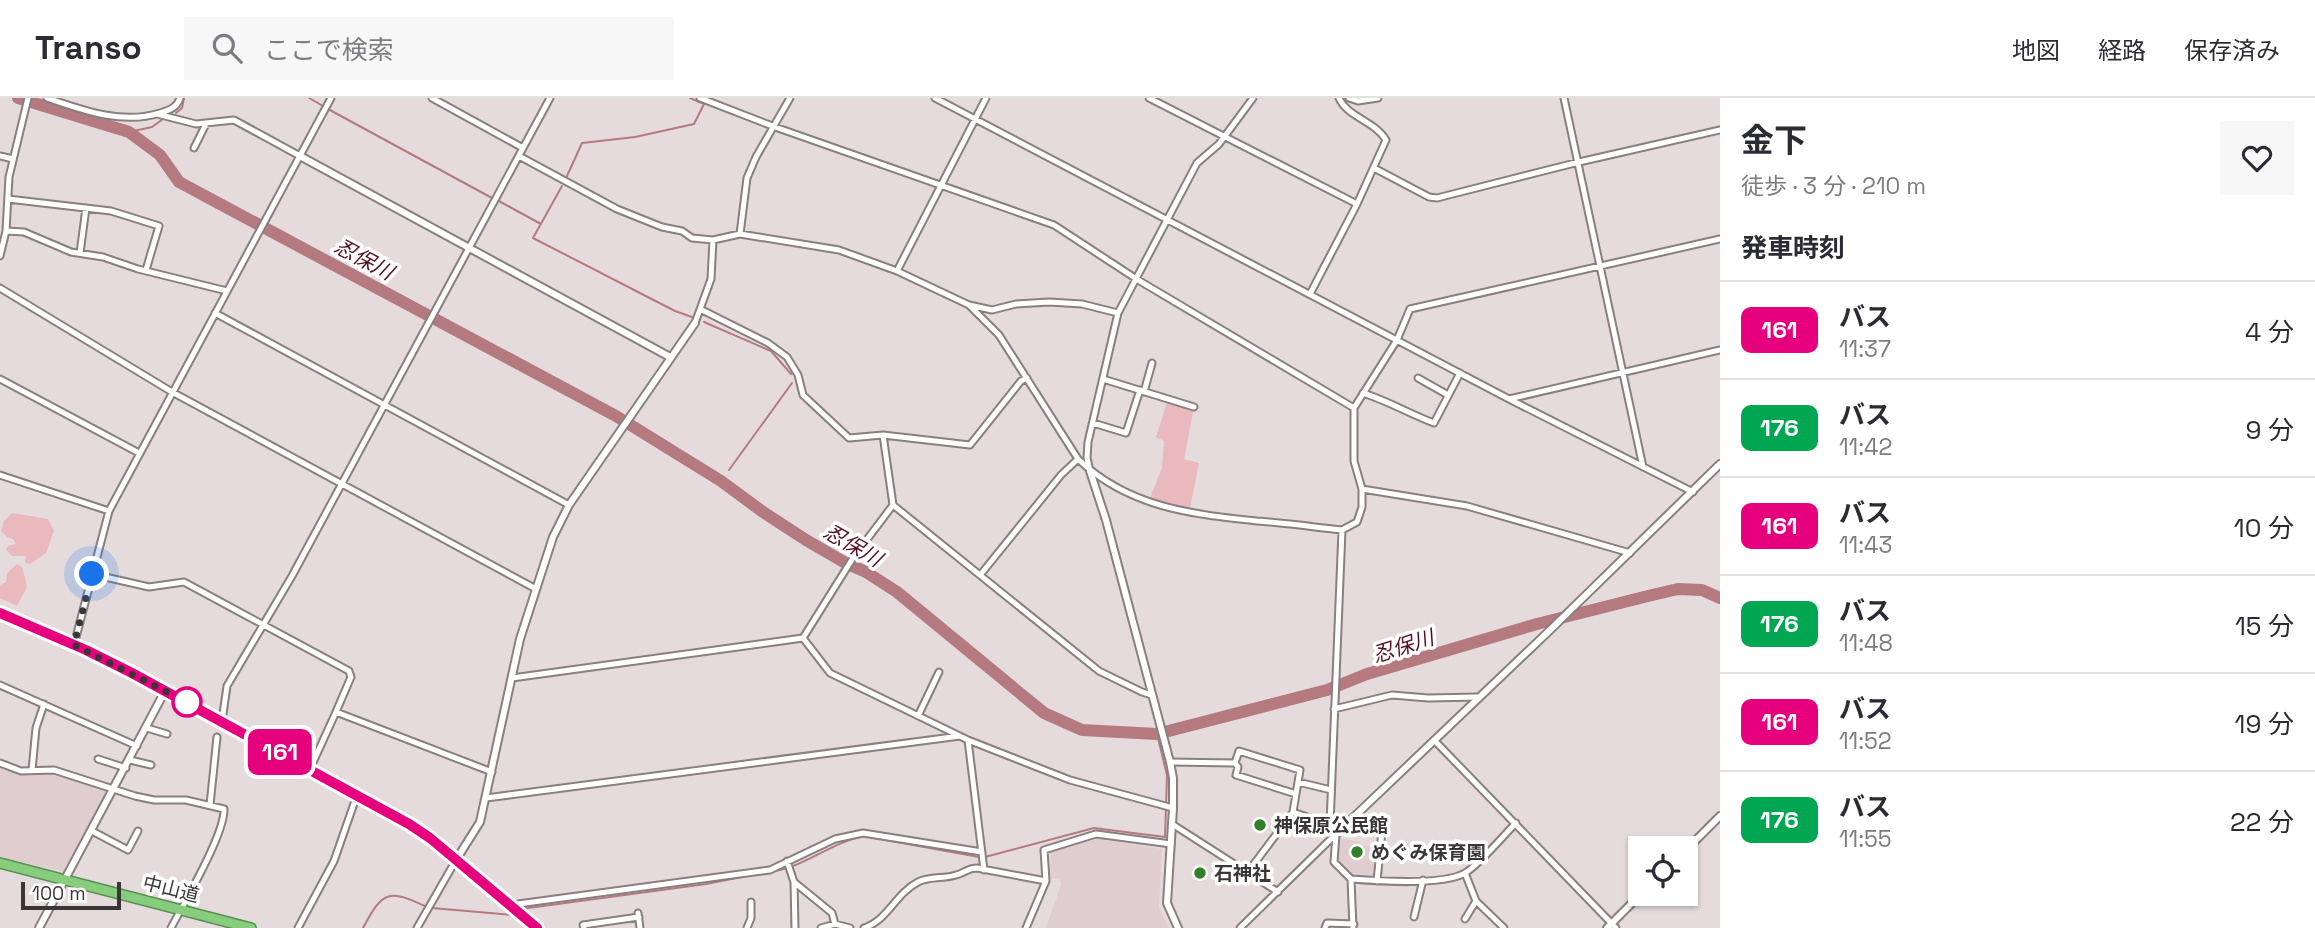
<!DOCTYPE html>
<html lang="ja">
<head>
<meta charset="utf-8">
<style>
	:root { --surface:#fff; --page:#f7f7f7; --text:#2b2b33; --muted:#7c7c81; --line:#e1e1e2 }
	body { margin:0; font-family:"Space Grotesk","Noto Sans JP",sans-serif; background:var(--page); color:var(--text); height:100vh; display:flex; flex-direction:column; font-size:26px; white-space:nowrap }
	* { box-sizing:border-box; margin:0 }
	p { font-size:23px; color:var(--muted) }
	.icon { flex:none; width:38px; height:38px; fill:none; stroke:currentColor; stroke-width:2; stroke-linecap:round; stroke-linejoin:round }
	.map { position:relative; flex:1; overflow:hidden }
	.details { display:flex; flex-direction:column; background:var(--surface); width:595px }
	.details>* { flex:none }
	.badge { padding:0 14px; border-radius:10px; font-size:24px; line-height:46px }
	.controls { position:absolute; left:1628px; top:738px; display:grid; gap:14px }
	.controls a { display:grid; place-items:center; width:70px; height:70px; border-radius:0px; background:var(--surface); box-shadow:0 2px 5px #0004; font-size:35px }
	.scale { position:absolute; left:21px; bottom:18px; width:100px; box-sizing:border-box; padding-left:7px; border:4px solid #3a3637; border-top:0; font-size:19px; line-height:24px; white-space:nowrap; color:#3a3637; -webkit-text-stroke:5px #fff; paint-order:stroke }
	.you { position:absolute; width:35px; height:35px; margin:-18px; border:5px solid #fff; border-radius:50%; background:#1a73e8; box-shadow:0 0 0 10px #1a73e833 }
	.map>.badge { position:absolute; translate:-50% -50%; box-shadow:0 0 0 4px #fff }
	h2 { padding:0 21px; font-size:26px; line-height:63px }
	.round { display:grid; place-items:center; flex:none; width:74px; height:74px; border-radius:0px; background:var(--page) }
	.summary { display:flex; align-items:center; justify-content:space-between; height:119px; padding:0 21px }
	h1 { font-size:33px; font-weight:700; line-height:52px }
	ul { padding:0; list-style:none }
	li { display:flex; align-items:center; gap:21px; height:98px; padding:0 21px; border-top:2px solid var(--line) }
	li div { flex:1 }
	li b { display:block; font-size:26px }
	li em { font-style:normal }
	li .badge { min-width:77px; font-weight:700; text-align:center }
	header { display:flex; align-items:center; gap:42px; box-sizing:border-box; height:98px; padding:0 35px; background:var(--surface); border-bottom:2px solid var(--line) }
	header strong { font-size:33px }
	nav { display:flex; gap:38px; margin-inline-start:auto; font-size:24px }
	.search { width:490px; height:63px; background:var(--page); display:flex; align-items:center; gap:18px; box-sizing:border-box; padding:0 24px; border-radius:0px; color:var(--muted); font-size:26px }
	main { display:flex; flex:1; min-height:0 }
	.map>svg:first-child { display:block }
	.built { fill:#e0cdcf }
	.green { fill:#e9b9bd }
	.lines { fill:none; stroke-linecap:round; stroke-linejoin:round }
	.stream { stroke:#b47a80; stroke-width:2 }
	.river { stroke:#b47a80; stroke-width:12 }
	.minor-casing { stroke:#887f7f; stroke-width:9 }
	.tertiary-casing { stroke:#887f7f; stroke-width:10 }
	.secondary-casing { stroke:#887f7f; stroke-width:10 }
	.trunk-casing { stroke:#598f50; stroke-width:12 }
	.minor { stroke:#fff; stroke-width:5 }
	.tertiary { stroke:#fff; stroke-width:6 }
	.secondary { stroke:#fff; stroke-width:7 }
	.trunk { stroke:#88cc7e; stroke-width:9 }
	.line-casing { stroke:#fff; stroke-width:16 }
	.line { stroke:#e6007e; stroke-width:10 }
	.walk { stroke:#3a3637; stroke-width:7; stroke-dasharray:0 12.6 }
	.stop-dot { fill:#fff; stroke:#e6007e; stroke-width:3.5 }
	.poi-dot { fill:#337f27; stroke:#fff; stroke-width:2.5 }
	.labels { text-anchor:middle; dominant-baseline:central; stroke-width:7; stroke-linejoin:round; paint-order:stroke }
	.poi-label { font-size:19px; font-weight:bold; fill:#3a3637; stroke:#fff; text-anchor:start }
	.street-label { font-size:19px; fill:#3a3637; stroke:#fff }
	.water-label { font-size:21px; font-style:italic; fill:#581122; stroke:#fff }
</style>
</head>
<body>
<header>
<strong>Transo</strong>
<div class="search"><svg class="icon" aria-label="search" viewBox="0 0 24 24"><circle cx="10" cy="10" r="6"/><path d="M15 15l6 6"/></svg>ここで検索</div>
<nav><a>地図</a><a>経路</a><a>保存済み</a></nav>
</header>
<main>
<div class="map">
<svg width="1720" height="830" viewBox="0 0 1720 830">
	<rect width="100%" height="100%" fill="#e5dbdc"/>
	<path class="built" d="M0 668 22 676 51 673 106 691V694L64 774 0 759Z
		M1340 740 1360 744V747L1377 748 1375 781 1355 779 1338 764Z
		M1098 741 1162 751 1159 810 1169 830H1046L1061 787 1060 781 1049 780 1051 753Z"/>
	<path class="green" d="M1168 301 1194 309 1184 361 1199 365 1189 415 1148 405 1162 370 1164 343 1156 339Z
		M12 415 48 421 54 433 46 455 30 466 25 465 26 458H12L6 452 8 448 16 446 13 441 7 439 1 433 4 423Z
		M17 466 22 469 27 489 17 508 0 500V487L6 484 7 475Z"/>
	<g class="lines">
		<path class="stream" d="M309 0 323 8
			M328 11 492 100
			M176 15 182 10 184 0
			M129 34 152 29 163 21
			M567 78 582 45 635 39 694 26 704 6 690 0
			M562 88 533 140 675 213 692 219
			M497 102 541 126
			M704 224 771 253 791 276
			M729 372 792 285
			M721 383 723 381
			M985 759 1094 730 1165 739 1167 677 1157 636
			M774 773C806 768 832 744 864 738L979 759
			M432 810 513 817 517 814
			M521 811 706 786 747 778
			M363 830C383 792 389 791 427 809"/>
		<path class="river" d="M18 0 129 34 160 57 179 84 616 318 721 383 763 414 806 442 844 464 866 474 897 494 1044 615 1082 632 1157 636 1327 592 1367 576 1537 526 1648 498 1678 491 1702 492 1720 500"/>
		<g class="minor-casing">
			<path id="minor" d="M47 0C82 12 122 27 160 15 169 12 177 10 180 0
				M432 0 523 50
				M700 0 775 29 1054 127 1138 182 1354 310
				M935 0 1509 301 1693 394
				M1149 0 1357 106
				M1349 0 1358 3 1378 0
				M1564 0 1643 369
				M157 16 196 26 234 22 300 58
				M194 50 206 26
				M0 58 13 61
				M519 58 617 111 662 129 682 133 692 140 713 142 740 136 839 152 897 173 969 207 992 212 1016 206 1049 204 1082 206 1118 215
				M1374 70 1429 99 1437 100 1579 64 1720 32
				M8 101 111 113 159 128 146 172
				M6 133 24 134 71 154 103 159 138 171 227 193
				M740 136 747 80 756 59 790 0
				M80 155 86 110
				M0 158 6 133 9 79 28 0
				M897 173 986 0
				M0 190 172 294 536 491
				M1310 196 1357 106 1386 42C1375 23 1347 19 1339 0
				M969 207 999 237 1078 361C1128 409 1190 416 1257 423 1285 425 1314 429 1342 432L1357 424 1362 409V391L1354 363V310L1397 242 1410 211 1720 141
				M702 212 768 245 787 259 798 277 803 297 849 340 883 337 970 347 1021 283 1027 280
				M215 215 569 407
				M695 225 711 181 713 142
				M1418 280 1448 297
				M0 281 139 355
				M1103 281 1194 309
				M1144 294 1152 265
				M1363 295C1388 303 1410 316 1434 325L1460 275
				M1509 301 1720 252
				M1093 325 1126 335 1140 292
				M883 337 893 407 1099 573 1142 594 1152 597
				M1090 373 1087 360 1088 344 1118 215 1197 65 1219 46 1253 0
				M0 377 109 413
				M1362 391 1467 408 1630 455
				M1342 432 1330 727 1336 736 1334 764 1351 781C1377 783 1443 788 1465 775 1480 766 1502 739 1516 725
				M92 476 149 489 184 484 349 573 351 579 336 614 492 674
				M981 476 1061 377 1078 361
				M803 540 830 575 968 642 1070 682 1173 710
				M74 547 109 413 331 0
				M512 580 803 540 853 460 893 407
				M0 587 137 648
				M1334 611 1392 597 1428 600 1479 599
				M918 618 939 574
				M222 623 227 588 292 478 550 0
				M147 630 167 636
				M968 642 984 772
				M1434 642 1616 830
				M98 661 126 670
				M130 662 151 667
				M1170 664 1235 665 1239 653 1300 672 1293 714 1330 727
				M0 665 21 673 54 672 135 698 154 702H186L224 711C225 736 184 805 171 830
				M1235 665 1238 669 1236 677 1296 696
				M310 671 336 614
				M32 672 36 630 44 606
				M1298 684 1331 692
				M486 700 960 638
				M210 707 217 639
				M1172 726 1278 794
				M92 733 128 752 138 733
				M787 763 794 784 795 830
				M1248 774 1293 714
				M1465 775 1476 803 1504 830
				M1351 781 1353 830
				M1377 783 1382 733
				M794 784 832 815 835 826
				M513 809 518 806 770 772 835 741 863 735 982 754
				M638 815 640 830
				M1414 819 1423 782
				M1465 821 1476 803
				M298 830 334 763 357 697
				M417 830 456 762
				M584 830 583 827 639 819
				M747 830 751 820V804
				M821 830 835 826 850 830
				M864 830C888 822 895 796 918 784 930 778 944 781 956 777 964 775 968 770 977 770L1046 783
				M1026 830 1046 783 1044 752 1096 736 1171 746
				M1240 830 1336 736
				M1325 830 1327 825 1354 826"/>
		</g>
		<g class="tertiary-casing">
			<path id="tertiary" d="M300 58 670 259
				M1090 373 1106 422 1170 664 1173 680V710L1167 805 1178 830
				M1336 736 1548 534 1720 366
				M1685 753 1720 718
				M456 762 480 724 520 541 553 439 569 407 695 225
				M39 830 165 593
				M1607 830 1641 796"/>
		</g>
		<g class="secondary-casing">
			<path id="secondary" d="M0 515 86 552 132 575 409 726 430 740 537 830"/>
		</g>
		<g class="trunk-casing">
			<path id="trunk" d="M0 765 251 830"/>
		</g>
		<use href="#minor" class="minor"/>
		<use href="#tertiary" class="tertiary"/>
		<use href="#secondary" class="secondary"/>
		<use href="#trunk" class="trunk"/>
	</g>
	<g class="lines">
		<g class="line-casing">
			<path id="line" d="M0 515 86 552 132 575 409 726 430 740 537 830"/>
		</g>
		<use href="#line" class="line"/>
		<path class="walk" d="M92 476 74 547 191 606 187 604"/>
	</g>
	<circle class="stop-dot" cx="187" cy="604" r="14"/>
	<g class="poi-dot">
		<circle cx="1260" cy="727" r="7"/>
		<circle cx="1357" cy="754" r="7"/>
		<circle cx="1200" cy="775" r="7"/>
	</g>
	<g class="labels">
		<g class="poi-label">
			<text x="1274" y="727">神保原公民館</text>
			<text x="1371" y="754">めぐみ保育園</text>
			<text x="1214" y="775">石神社</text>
		</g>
		<g class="street-label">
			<text transform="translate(171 791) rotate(14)">中山道</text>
		</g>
		<g class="water-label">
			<text transform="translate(364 161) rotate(28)">忍保川</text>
			<text transform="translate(853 447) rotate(30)">忍保川</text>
			<text transform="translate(1403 548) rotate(-18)">忍保川</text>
		</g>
	</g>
</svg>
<div class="controls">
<a><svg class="icon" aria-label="locate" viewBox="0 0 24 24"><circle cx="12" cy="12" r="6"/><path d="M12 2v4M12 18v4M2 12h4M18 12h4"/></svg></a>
</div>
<div class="scale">100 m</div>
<div class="you" style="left:92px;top:476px"></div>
<b class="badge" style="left:280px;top:654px;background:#e6007e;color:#fff">161</b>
</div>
<section class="details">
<div class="summary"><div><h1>金下</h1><p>徒歩 · 3 分 · 210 m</p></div><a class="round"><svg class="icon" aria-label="heart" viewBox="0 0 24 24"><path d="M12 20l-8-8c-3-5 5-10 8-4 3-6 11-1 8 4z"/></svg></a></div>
<h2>発車時刻</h2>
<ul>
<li><span class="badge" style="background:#e6007e;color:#fff">161</span><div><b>バス</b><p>11:37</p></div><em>4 分</em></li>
<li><span class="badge" style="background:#00a651;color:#fff">176</span><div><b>バス</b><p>11:42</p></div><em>9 分</em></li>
<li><span class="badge" style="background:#e6007e;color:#fff">161</span><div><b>バス</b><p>11:43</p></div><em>10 分</em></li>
<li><span class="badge" style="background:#00a651;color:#fff">176</span><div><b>バス</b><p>11:48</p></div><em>15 分</em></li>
<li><span class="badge" style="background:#e6007e;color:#fff">161</span><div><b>バス</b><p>11:52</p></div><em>19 分</em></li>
<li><span class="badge" style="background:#00a651;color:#fff">176</span><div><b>バス</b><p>11:55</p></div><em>22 分</em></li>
</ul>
</section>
</main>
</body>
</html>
